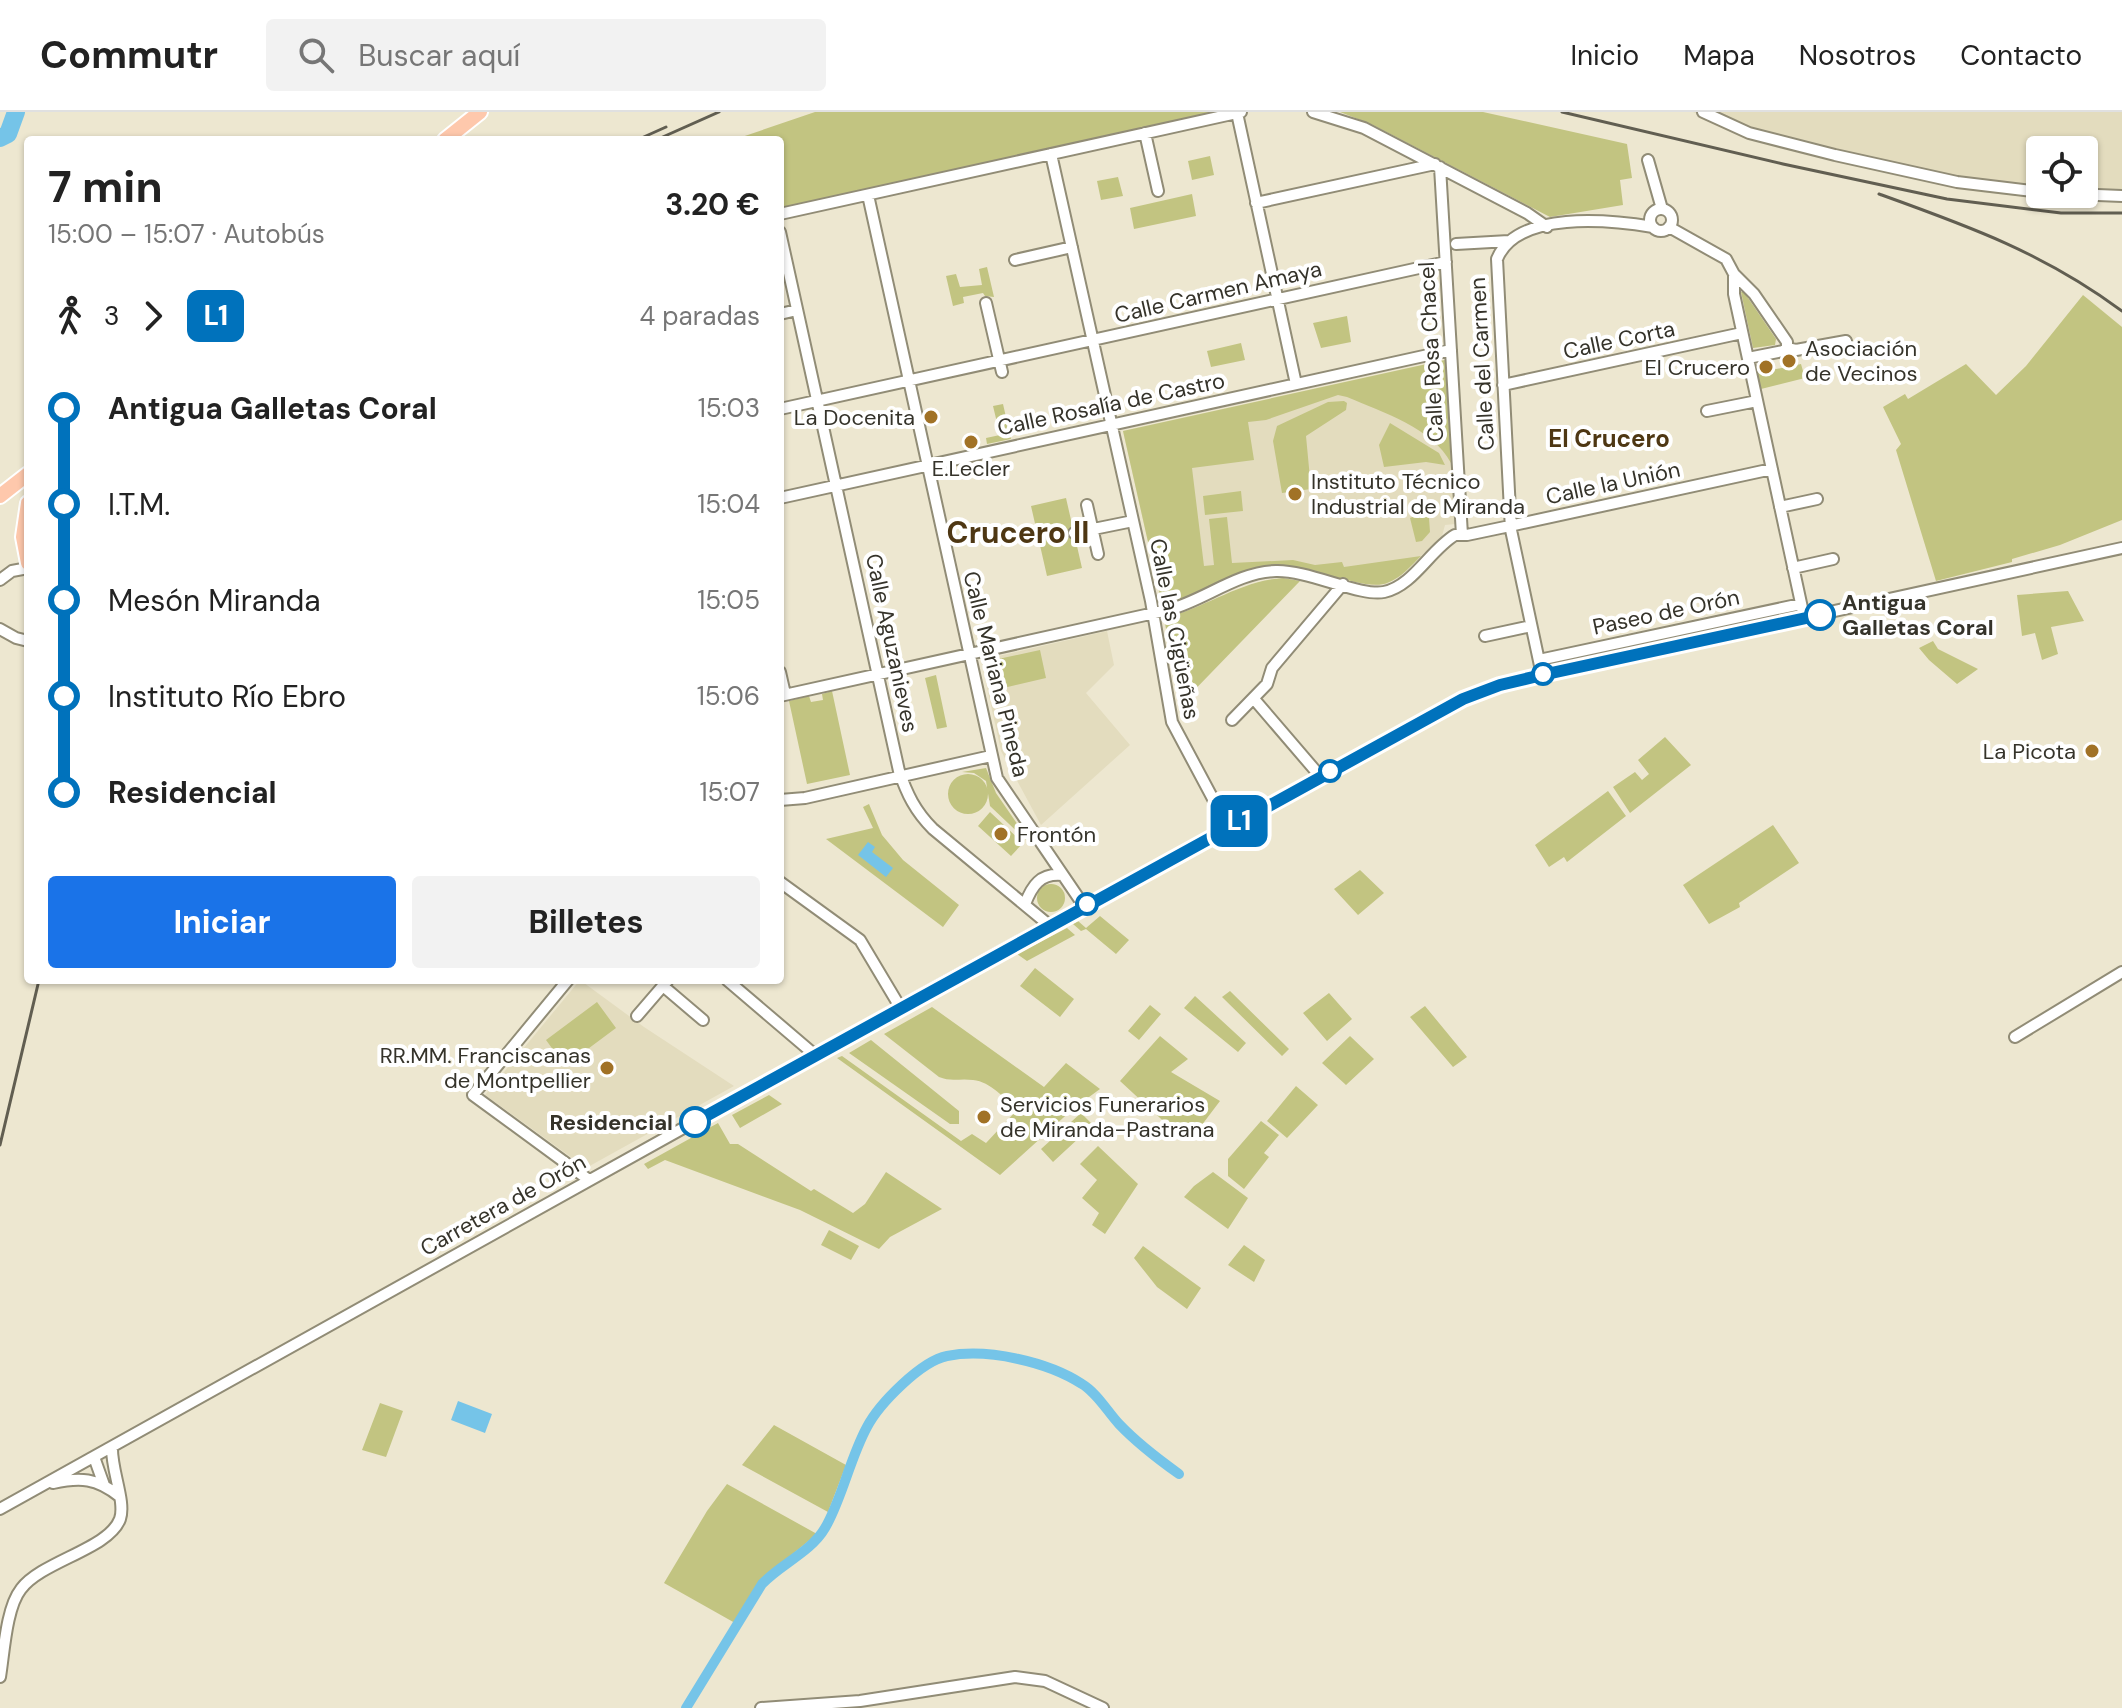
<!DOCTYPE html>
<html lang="es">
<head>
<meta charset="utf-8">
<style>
	:root { --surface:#fff; --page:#f2f2f2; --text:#222; --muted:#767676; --line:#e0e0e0; --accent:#1a73e8 }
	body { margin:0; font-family:"DM Sans",sans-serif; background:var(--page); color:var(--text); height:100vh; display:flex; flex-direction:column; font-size:30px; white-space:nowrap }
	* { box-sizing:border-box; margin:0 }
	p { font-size:26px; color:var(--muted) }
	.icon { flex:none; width:44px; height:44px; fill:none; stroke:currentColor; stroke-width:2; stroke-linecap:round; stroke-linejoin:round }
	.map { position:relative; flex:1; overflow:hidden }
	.sheet { position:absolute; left:24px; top:24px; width:760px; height:848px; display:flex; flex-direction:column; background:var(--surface); border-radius:8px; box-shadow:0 2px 6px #0004 }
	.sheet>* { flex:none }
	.badge { padding:0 16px; border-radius:12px; font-size:28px; line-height:52px }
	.controls { position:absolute; left:2026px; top:24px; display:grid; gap:16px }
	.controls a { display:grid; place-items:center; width:72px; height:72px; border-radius:8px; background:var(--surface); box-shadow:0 2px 6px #0004; font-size:40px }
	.map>.badge { position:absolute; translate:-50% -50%; box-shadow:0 0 0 4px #fff }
	.legs { display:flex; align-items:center; gap:12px; height:88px; padding:0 24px; font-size:26px }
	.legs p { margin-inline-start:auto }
	.head { display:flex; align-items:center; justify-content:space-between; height:136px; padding:0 24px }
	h1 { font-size:44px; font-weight:700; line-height:60px }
	.primary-button { display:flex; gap:16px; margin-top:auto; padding:16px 24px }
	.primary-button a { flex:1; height:92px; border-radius:8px; background:var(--accent); color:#fff; font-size:32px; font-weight:700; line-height:92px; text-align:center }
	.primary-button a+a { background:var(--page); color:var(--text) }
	ul { padding:0 24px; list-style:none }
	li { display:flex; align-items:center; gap:28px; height:96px; font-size:30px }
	li i { display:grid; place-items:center; width:12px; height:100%; margin:0 10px; background:currentColor }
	li i::after { content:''; width:20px; height:20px; margin:-10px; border:6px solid; border-radius:50%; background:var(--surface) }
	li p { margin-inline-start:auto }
	li:first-child i { background:linear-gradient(#0000 50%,currentColor 0) }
	li:last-child i { background:linear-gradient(currentColor 50%,#0000 0) }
	header { display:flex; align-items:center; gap:48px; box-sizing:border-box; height:112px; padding:0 40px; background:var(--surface); border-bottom:2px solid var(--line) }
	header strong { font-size:38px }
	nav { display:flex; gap:44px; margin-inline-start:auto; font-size:28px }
	.search { width:560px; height:72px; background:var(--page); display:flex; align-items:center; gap:20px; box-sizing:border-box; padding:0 28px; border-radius:8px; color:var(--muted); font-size:30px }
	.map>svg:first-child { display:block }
	.built { fill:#e3dcbe; fill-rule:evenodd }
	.green { fill:#c2c481 }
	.water { fill:#75c4e8 }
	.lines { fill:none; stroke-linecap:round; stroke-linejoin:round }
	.canal { stroke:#75c4e8; stroke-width:10 }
	.river { stroke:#75c4e8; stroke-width:18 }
	.minor-casing { stroke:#918c76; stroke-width:14 }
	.highway-casing { stroke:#fff; stroke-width:18 }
	.minor { stroke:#fff; stroke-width:10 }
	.highway { stroke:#fec8ac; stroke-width:14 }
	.rail { stroke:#615e51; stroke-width:3 }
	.line-1-casing { stroke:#fff; stroke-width:18 }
	.line-1 { stroke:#0072bc; stroke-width:12 }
	.poi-dot { fill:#a17226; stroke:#fff; stroke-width:3 }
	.stop-1-dot { fill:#fff; stroke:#0072bc; stroke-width:4 }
	.labels { text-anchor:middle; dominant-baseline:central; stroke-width:8; stroke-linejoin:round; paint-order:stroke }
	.street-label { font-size:22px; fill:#35332a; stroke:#fff }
	.poi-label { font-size:22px; fill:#35332a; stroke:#fff; text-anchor:start }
	.stop-label { font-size:22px; font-weight:bold; fill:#35332a; stroke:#fff; text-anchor:start }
	.neighbourhood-label { font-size:24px; font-weight:bold; fill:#4e3713; stroke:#fff }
	.district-label { font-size:30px; font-weight:bold; fill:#4e3713; stroke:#fff }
</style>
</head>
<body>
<header>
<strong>Commutr</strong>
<div class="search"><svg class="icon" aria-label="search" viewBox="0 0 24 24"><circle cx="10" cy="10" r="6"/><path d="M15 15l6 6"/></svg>Buscar aquí</div>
<nav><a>Inicio</a><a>Mapa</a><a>Nosotros</a><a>Contacto</a></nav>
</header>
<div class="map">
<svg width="2122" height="1596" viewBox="0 0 2122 1596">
	<rect width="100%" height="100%" fill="#ede7d0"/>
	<path class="built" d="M1693 0H2122V89L2028 85 1980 80 1915 67 1764 31ZM2040 38H2084V82H2040Z
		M1445 248 1455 412 1445 413 1442 424 1399 465 1386 472 1372 473 1308 456 1265 454 1247 458 1205 478 1162 492 1123 319Z
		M1107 519 1114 553 1086 581 1130 633 1041 713 1001 639 981 548Z
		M580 868 644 915 734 974 586 1056 485 983Z"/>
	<path class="green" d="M815 0H1212L780 96V28H733Z
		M1340 0H1483L1627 32 1632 66 1620 68 1623 93 1550 105 1373 13Z
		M1210 44 1214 63 1192 68 1188 49Z
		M1118 65 1123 84 1101 88 1097 69Z
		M1192 82 1196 104 1134 117 1130 96Z
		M987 155 994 185 985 184 983 181 963 185 964 191 953 194 946 164 956 162 960 175 982 173 979 157Z
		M1741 180H1744L1776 227 1775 233 1753 236Z
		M2083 183 2122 215V408L2060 433 2012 447V450L1936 469 1896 338 1901 332 1883 295 1905 282 1908 287 1966 252 1996 283 2026 254Z
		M1347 204 1351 230 1321 236 1313 211Z
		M1241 231 1245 248 1211 255 1207 239Z
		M1445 248 1451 351C1433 316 1382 300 1347 285L1338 283 1266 308 1248 310 1254 348 1192 356 1204 454 1214 453 1209 407 1227 405 1232 451 1293 448 1315 453 1342 450 1344 455 1421 444C1411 454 1401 466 1387 471 1366 480 1307 452 1278 453 1235 454 1203 488 1162 492L1123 319Z
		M1801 252 1805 266 1761 277 1757 261Z
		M1344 289 1347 291 1346 298 1306 324 1311 377 1282 381 1273 329 1277 314 1328 290Z
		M1003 292 1011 327 987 332 986 326 1000 323 993 294Z
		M1390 311 1439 341 1445 353 1426 350 1384 355 1379 333Z
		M1241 379 1243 399 1205 403 1203 384Z
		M1066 386 1082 456 1047 464 1031 394Z
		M1419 402 1429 406 1430 420 1422 429 1416 430 1410 406Z
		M1283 466 1300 469 1180 593 1164 506C1206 496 1239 469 1283 466Z
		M2068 479 2084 509 2051 515 2058 542 2042 548 2035 521 2022 524 2017 483Z
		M1688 520 1689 524 1549 555V550Z
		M1933 529 1938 537 1978 557 1957 572 1929 548 1919 536Z
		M1040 538 1046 566 991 579 984 550Z
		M936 563 947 615 937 617 925 566Z
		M832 579 850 663 807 672 789 589 809 584 811 590 823 588 822 582Z
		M1665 625 1691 653 1630 701 1613 675 1635 660 1642 668 1649 662 1638 648Z
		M986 656 996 681 1027 726 1026 728 990 694 986 669 974 661 962 660Z
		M948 682a20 20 0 1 1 40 0a20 20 0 1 1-40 0Z
		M1608 679 1626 704 1567 750 1564 745 1549 755 1535 733Z
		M869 692 882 723 903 748 959 793 943 815 826 727 873 716 863 695Z
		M990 700 1023 731 1011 744 978 714Z
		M1773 713 1799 751 1739 791 1740 795 1709 812 1683 773Z
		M1360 758 1384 781 1358 803 1334 777Z
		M1037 786a14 14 0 1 1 28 0a14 14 0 1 1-28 0Z
		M1100 804 1129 828 1116 842 1086 817 1081 819 1073 812 1078 809 1086 816Z
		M1067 816 1075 823 1027 849 1017 842Z
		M1035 856 1074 887 1060 905 1020 874Z
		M1230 879 1289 937 1282 944 1222 885Z
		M1329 881 1352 907 1327 929 1303 901Z
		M1195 884 1246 931 1238 940 1184 896Z
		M597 890 616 916 565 954 546 928Z
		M1150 893 1161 902 1139 928 1128 919Z
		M1425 894 1467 945 1453 955 1410 905Z
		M932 895 1044 975 1066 951 1100 977 1074 996 1000 1063 837 946 842 944 961 1029 972 1022 986 1031 1017 998C1004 986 991 970 973 968 960 966 951 970 939 965L884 922Z
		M1160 924 1188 947 1171 960 1220 989 1192 1026 1173 1018 1120 969Z
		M1350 924 1374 947 1346 973 1322 951Z
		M871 928 959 999V1012H950L849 941Z
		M1296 974 1318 993 1287 1026 1267 1009Z
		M769 983 782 992 740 1016 732 1003Z
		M1081 1001 1093 1013 1053 1050 1041 1037Z
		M1261 1009 1279 1023 1264 1041 1269 1045 1244 1077 1228 1064V1047Z
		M718 1011 730 1032H738L811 1079 814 1077 853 1101 865 1092 886 1060 942 1097 890 1125 879 1137 800 1098 665 1048 648 1057 644 1052Z
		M1098 1034 1138 1072 1105 1122 1092 1113 1099 1101 1082 1086 1097 1068 1080 1052Z
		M1213 1060 1248 1086 1228 1117 1184 1085 1194 1074Z
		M829 1118 859 1134 851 1148 821 1133Z
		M1244 1133 1265 1148 1254 1170 1228 1153Z
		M1143 1134 1201 1176 1187 1197 1157 1175 1134 1146Z
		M380 1291 403 1299 386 1345 362 1338Z
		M774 1313 846 1353 828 1400 742 1353Z
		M727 1372 817 1422 767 1463 735 1511 664 1471 707 1399Z"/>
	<path class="water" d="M868 730 875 735 872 740 893 756 886 765 858 743Z
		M458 1289 492 1302 485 1321 451 1308Z"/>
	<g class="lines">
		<path class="canal" d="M686 1596 762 1472C781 1452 811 1440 825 1416 842 1387 850 1346 867 1315 879 1292 921 1249 947 1244 988 1236 1048 1250 1082 1272 1097 1281 1107 1299 1119 1312 1137 1331 1158 1347 1179 1362"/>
		<path class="river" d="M0 26 8 22 16 0"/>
		<g class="minor-casing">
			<path id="minor" d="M1313 0 1364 16 1527 101 1547 115
				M1703 0 1749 21 1835 43 1957 70 2040 80
				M1237 1 1296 272
				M1145 21 1158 79
				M1051 42 1151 489 1172 610 1228 715
				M1648 48 1662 97
				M1440 55 1462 423
				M2073 82 2122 84
				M868 83 997 666 1084 794
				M1256 91 1435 52
				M1650 108a11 11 0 1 1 22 0a11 11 0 1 1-22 0Z
				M780 102 1241 0
				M1669 115 1726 147 1734 162 1754 182 1787 230V236L1783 239 1748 246
				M780 120 899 659C907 682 915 699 933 717L1049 813
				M1456 132 1509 129
				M1015 148 1072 135
				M1734 162V182L1804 505
				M986 191 1002 260
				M780 202 797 198
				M1787 236 1796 238 1846 229
				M1503 273 1742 221
				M780 297 1446 150
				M1707 299 1757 289
				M780 386 1451 238
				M1087 393 1098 442
				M1780 395 1817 387
				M1074 421 1133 409
				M1793 456 1833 447
				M0 468 12 459 28 456
				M0 517 16 526 28 529
				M1485 524 1531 514
				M1539 548 1801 492
				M780 560 785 582
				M1542 563 1511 418 1497 147C1517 98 1610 108 1653 115
				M780 584 1168 498C1205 488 1237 460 1276 459 1308 458 1361 485 1384 480 1413 474 1430 438 1455 423H1467L1505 415 1772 357
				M1254 587 1320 664
				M1232 608 1267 572 1272 556 1343 472
				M780 688 805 686 991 644
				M780 770 860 828 900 895
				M1025 792C1032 774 1040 761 1062 763
				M568 868 473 983 589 1068
				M727 868 815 943
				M663 874 703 908
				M637 904 668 868
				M2015 925 2122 860
				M94 1345 104 1373
				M53 1371C80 1365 97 1366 119 1384
				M0 1397 949 868 1463 587 1500 573 1542 563 2122 436
				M0 1565C4 1541 6 1496 21 1477 42 1449 109 1437 120 1407 126 1390 111 1357 112 1335
				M761 1596 860 1589 1015 1565 1045 1569 1103 1596"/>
		</g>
		<g class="highway-casing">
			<path id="highway" d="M445 28 480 0
				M0 384 28 362
				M28 391 23 425 28 451"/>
		</g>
		<use href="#minor" class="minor"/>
		<use href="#highway" class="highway"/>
		<path class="rail" d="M1562 0 1783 52 1947 87 2061 101H2122
			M637 28 666 15
			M656 28 719 0
			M1879 82C1968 114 2044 141 2122 199
			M0 1033 39 868"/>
	</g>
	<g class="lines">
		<g class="line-1-casing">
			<path id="line-1" d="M695 1010 1463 587 1500 573 1542 563 1820 503"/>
		</g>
		<use href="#line-1" class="line-1"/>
	</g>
	<g class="poi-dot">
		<circle cx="1789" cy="249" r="8"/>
		<circle cx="1766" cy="255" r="8"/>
		<circle cx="931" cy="305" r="8"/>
		<circle cx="971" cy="330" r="8"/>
		<circle cx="1295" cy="382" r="8"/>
		<circle cx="2092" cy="639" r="8"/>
		<circle cx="1001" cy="722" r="8"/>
		<circle cx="607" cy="956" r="8"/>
		<circle cx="984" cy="1005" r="8"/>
	</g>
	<g class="stop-1-dot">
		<circle cx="1820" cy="503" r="14"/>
		<circle cx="1543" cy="562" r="10"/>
		<circle cx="1330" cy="659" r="10"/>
		<circle cx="1087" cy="792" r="10"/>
		<circle cx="695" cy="1010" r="14"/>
	</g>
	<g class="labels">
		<g class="street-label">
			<text transform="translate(1218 180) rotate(-13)">Calle Carmen Amaya</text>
			<text transform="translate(1619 228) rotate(-12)">Calle Corta</text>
			<text transform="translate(1431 240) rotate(-93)">Calle Rosa Chacel</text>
			<text transform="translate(1482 252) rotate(-93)">Calle del Carmen</text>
			<text transform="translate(1111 292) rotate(-12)">Calle Rosalía de Castro</text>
			<text transform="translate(1613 371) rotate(-12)">Calle la Unión</text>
			<text transform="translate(1666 500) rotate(-12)">Paseo de Orón</text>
			<text transform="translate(1175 517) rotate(79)">Calle las Cigüeñas</text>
			<text transform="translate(892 531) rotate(78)">Calle Aguzanieves</text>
			<text transform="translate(996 562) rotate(76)">Calle Mariana Pineda</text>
			<text transform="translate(503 1093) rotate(-29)">Carretera de Orón</text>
		</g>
		<g class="poi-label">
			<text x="1805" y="236">Asociación<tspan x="1805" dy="25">de Vecinos</tspan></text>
			<text x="1750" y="255" text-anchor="end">El Crucero</text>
			<text x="915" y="305" text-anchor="end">La Docenita</text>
			<text x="971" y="356" text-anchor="middle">E.Lecler</text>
			<text x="1311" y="369">Instituto Técnico<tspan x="1311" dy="25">Industrial de Miranda</tspan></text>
			<text x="2076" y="639" text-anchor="end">La Picota</text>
			<text x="1017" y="722">Frontón</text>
			<text x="591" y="943" text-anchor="end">RR.MM. Franciscanas<tspan x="591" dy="25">de Montpellier</tspan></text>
			<text x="1000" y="992">Servicios Funerarios<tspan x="1000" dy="25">de Miranda-Pastrana</tspan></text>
		</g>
		<g class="stop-label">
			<text x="1842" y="490">Antigua<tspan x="1842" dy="25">Galletas Coral</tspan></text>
			<text x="673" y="1010" text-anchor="end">Residencial</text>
		</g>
		<g class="neighbourhood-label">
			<text x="1609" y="326">El Crucero</text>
		</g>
		<g class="district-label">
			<text x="1018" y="420">Crucero II</text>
		</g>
	</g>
</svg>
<div class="controls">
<a><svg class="icon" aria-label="locate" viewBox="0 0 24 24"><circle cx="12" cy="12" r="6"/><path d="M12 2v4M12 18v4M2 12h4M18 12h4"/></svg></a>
</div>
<b class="badge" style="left:1239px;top:709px;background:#0072bc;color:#fff">L1</b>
<section class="sheet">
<div class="head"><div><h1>7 min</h1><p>15:00 – 15:07 · Autobús</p></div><b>3.20 €</b></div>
<div class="legs"><svg class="icon" aria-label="walk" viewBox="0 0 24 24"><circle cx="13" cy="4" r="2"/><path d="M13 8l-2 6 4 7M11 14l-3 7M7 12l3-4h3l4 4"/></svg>3<svg class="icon" aria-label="forward" viewBox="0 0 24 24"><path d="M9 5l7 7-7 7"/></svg><b class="badge" style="background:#0072bc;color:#fff">L1</b><p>4 paradas</p></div>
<ul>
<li><i style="color:#0072bc"></i><b>Antigua Galletas Coral</b><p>15:03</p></li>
<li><i style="color:#0072bc"></i><span>I.T.M.</span><p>15:04</p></li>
<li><i style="color:#0072bc"></i><span>Mesón Miranda</span><p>15:05</p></li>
<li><i style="color:#0072bc"></i><span>Instituto Río Ebro</span><p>15:06</p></li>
<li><i style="color:#0072bc"></i><b>Residencial</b><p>15:07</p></li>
</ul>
<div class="primary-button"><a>Iniciar</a><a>Billetes</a></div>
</section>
</div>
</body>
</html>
